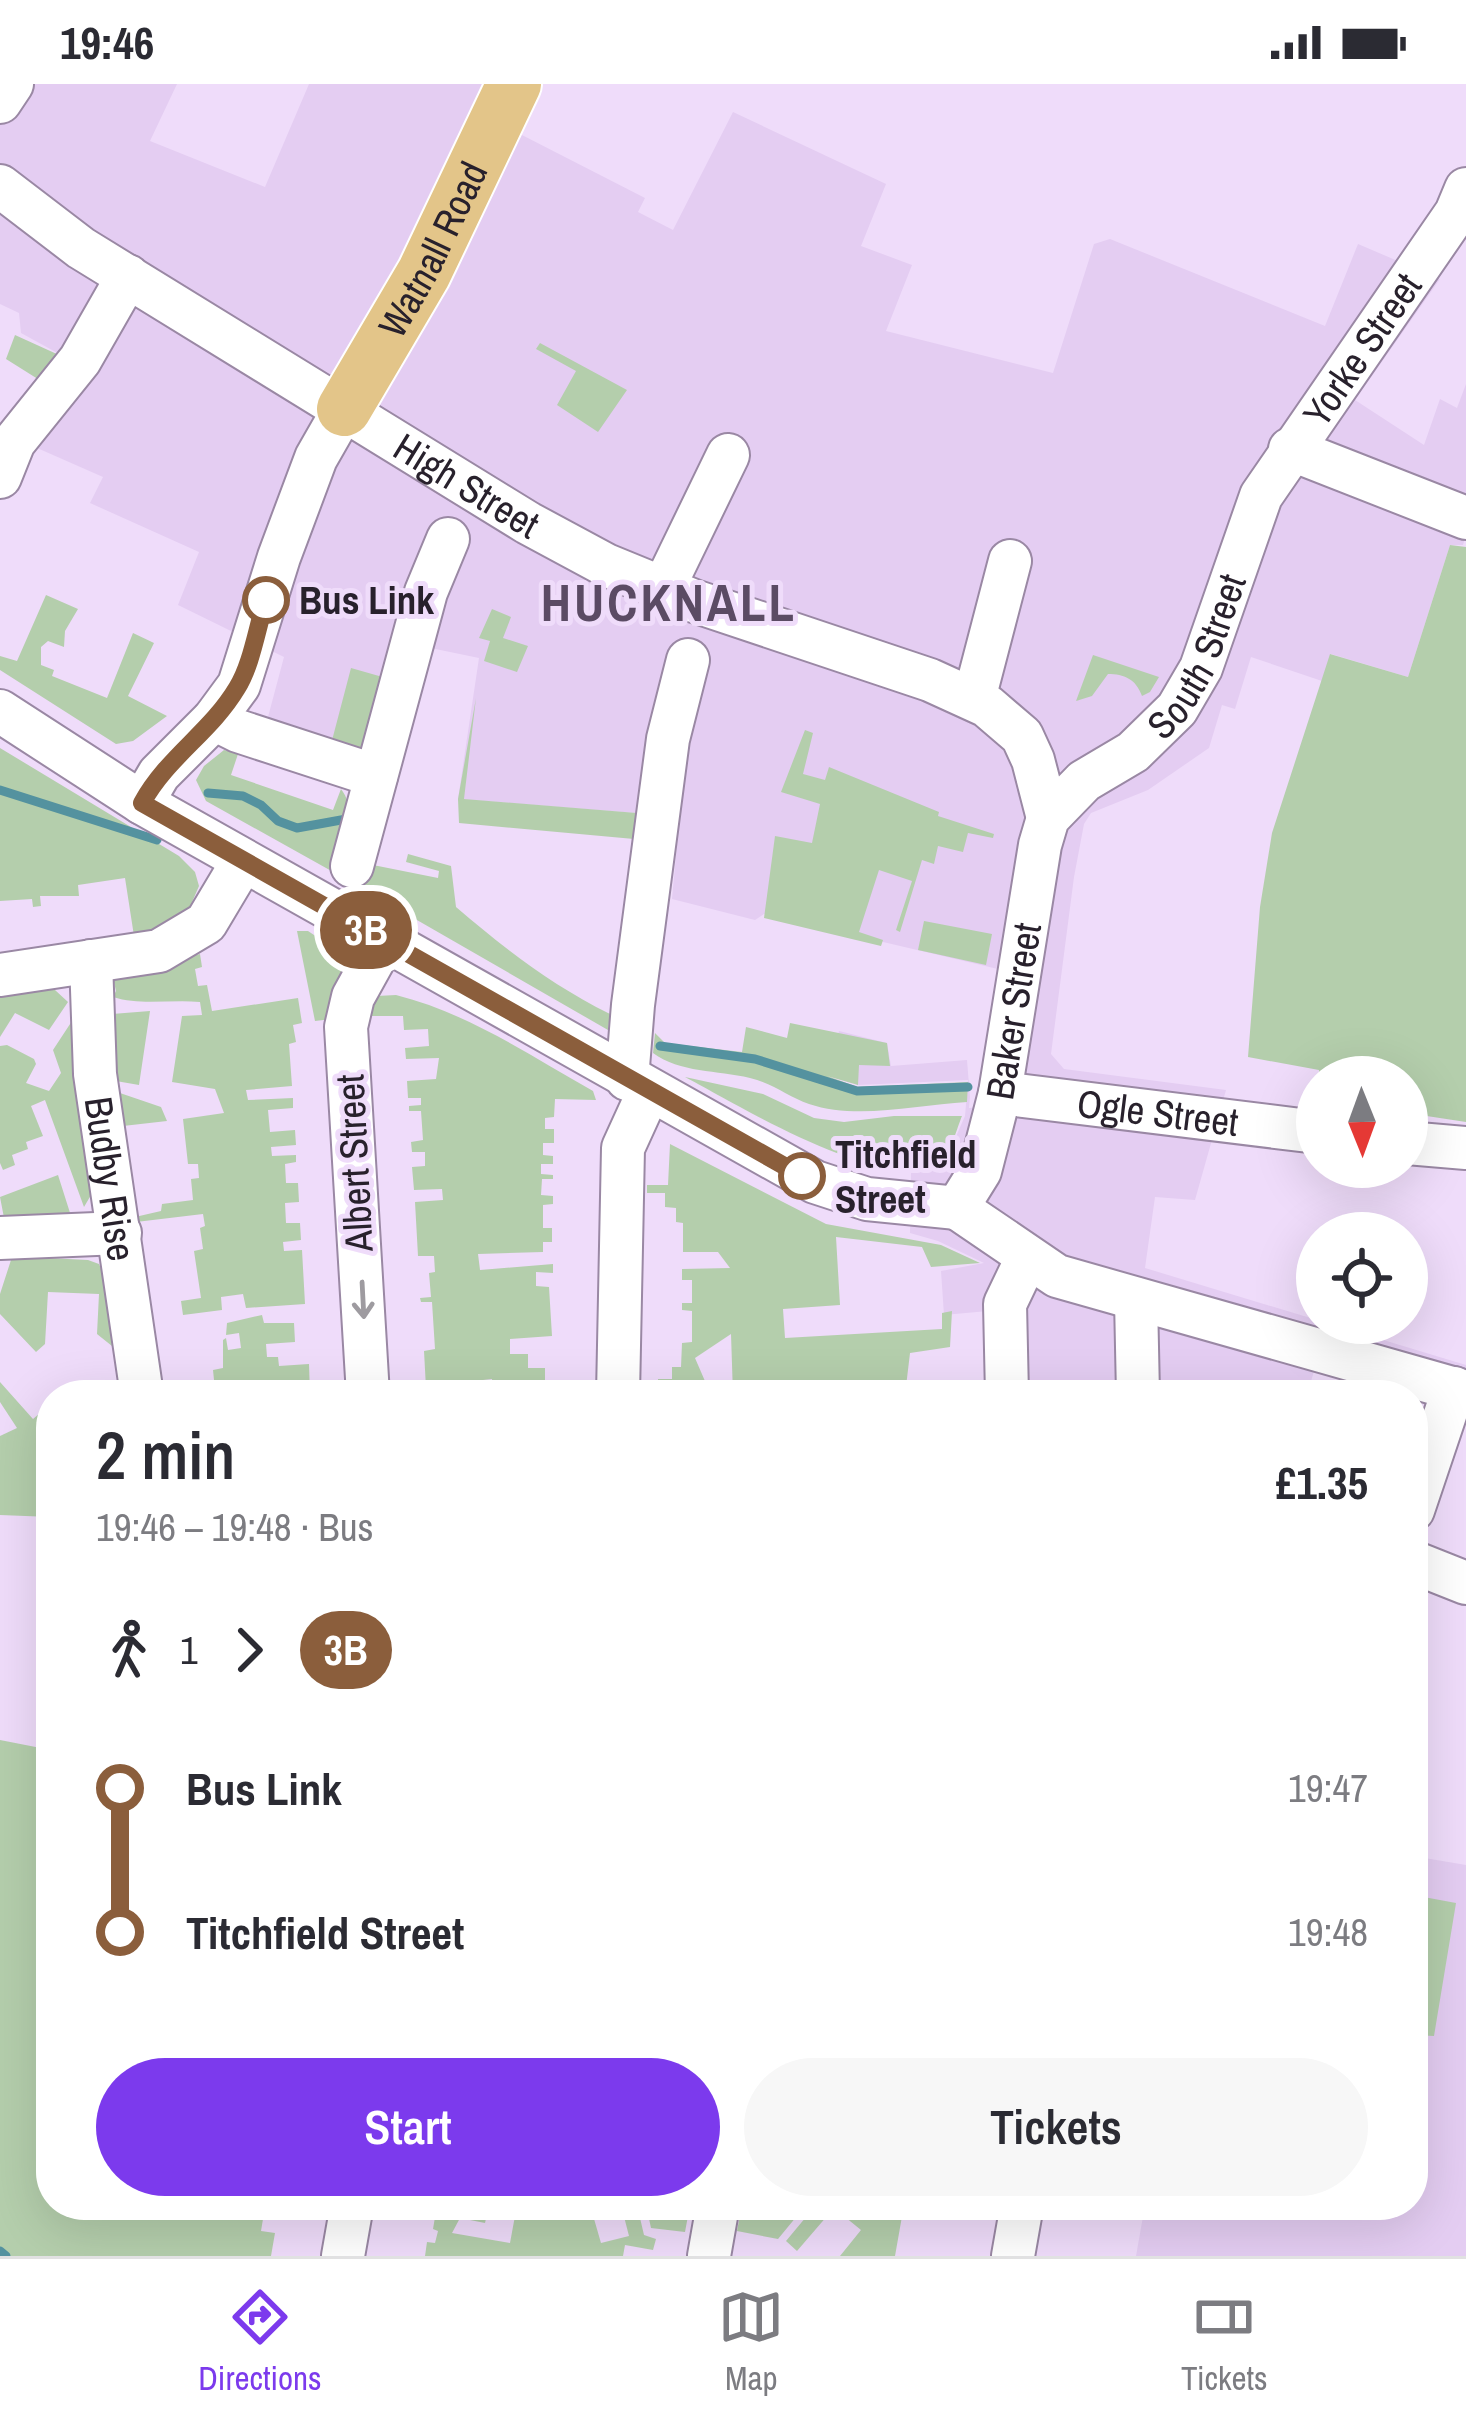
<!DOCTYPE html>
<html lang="en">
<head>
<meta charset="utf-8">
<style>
	:root { --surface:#fff; --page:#f7f7f7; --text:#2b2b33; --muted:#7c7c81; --line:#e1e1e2; --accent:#7c3aed }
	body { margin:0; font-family:"Archivo Narrow",sans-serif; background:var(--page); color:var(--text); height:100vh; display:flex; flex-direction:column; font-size:45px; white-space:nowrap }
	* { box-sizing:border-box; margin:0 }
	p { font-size:39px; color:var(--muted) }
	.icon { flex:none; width:66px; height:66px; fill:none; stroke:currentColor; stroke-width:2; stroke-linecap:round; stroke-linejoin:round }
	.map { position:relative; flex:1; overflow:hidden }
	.sheet { position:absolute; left:36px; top:1296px; width:1392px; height:840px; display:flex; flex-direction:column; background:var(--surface); border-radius:48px; box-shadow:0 12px 48px #0002 }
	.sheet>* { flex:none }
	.badge { padding:0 24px; border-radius:39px; font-size:42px; line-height:78px }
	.needle { width:78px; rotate:179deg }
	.controls { position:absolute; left:1296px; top:972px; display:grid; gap:24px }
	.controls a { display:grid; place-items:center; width:132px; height:132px; border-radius:50%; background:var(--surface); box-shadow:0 12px 48px #0002; font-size:60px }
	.map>.badge { position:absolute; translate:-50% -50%; box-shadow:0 0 0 6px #fff }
	.legs { display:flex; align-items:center; gap:18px; height:132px; padding:0 60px; font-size:39px }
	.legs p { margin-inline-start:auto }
	.summary { display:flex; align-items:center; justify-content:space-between; height:204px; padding:0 60px }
	h1 { font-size:66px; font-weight:600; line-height:90px }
	.action { display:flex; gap:24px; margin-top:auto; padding:24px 60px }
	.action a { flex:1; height:138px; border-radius:72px; background:var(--accent); color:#fff; font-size:48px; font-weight:600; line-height:138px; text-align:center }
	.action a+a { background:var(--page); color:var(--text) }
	ul { padding:0 60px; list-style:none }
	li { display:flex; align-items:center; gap:42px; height:144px; font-size:45px }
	li i { display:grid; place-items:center; width:18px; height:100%; margin:0 15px; background:currentColor }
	li i::after { content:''; width:30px; height:30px; margin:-15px; border:9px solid; border-radius:50%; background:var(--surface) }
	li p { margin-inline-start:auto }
	li:first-child i { background:linear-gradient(#0000 50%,currentColor 0) }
	li:last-child i { background:linear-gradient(currentColor 50%,#0000 0) }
	.status { display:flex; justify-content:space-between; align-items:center; height:84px; padding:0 60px; background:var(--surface); direction:ltr }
	.status svg { height:33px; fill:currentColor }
	.dock { display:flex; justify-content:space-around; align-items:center; height:168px; border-top:3px solid var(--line); background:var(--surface); font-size:33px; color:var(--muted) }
	.dock a { display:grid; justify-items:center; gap:6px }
	.dock .selected { color:var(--accent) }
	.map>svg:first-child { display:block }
	.built { fill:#e4cdf2 }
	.green { fill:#b4ceac }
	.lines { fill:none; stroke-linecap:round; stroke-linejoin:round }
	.stream { stroke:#54929f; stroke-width:9 }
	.minor-casing { stroke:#9a88a4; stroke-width:46 }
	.major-casing { stroke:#fff; stroke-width:58 }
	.minor { stroke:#fff; stroke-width:42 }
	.major { stroke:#e3c589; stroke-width:54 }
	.oneway { stroke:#9e9ba0 }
	.line-1-casing { stroke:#fff; stroke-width:27 }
	.line-1 { stroke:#8b5e3c; stroke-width:18 }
	.stop-1-dot { fill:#fff; stroke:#8b5e3c; stroke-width:6 }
	.labels { text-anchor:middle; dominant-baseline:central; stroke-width:10; stroke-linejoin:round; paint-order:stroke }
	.street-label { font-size:39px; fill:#28212c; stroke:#efdcfa }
	.stop-label { font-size:39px; font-weight:bold; fill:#28212c; stroke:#efdcfa; text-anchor:start }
	.district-label { font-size:51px; font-weight:bold; letter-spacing:3px; fill:#5b4b64; stroke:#efdcfa }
</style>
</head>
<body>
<div class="status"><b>19:46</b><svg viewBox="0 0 49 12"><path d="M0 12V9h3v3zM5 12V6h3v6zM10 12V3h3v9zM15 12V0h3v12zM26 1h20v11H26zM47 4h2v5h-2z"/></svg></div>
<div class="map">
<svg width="1466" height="2172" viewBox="0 0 1466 2172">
	<rect width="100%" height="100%" fill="#efdcfa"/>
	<path class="built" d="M0 0H177L150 57 265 103 309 0H493L520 50 645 114 638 128 673 146 733 28 886 100 861 162 912 181 886 247 1053 289 1094 160 1110 155 1325 242 1358 160 1440 195 1355 316 1424 361 1440 315 1457 324 1466 300V451L1463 461H1450L1408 593 1331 570 1322 597 1251 573 1235 625 1222 621 1209 664 1148 706 1091 729 1084 740 1074 793 1051 970 1064 985 1226 1006 1195 1116 1155 1113 1145 1184 1466 1281V1328L1314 1287 1307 1311H1223L1164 1296 998 1306 988 1227 944 1231 941 1187 984 1179 938 1157 910 1149 911 1089 927 1087 947 1073 965 1032 968 996 858 1001 827 990 839 947 887 959 891 982 967 976 970 1013 969 1024 979 1023 998 885 764 830 755 836 672 815 680 728 649 730 458 715 479 574 421 562 374 680 264 648 284 573 178 521 199 468 90 419 103 393 28 360 73 320 44 298 63 272 21 249 19 229 0 220Z
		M1413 1772 1466 1781V2172H1136L1145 2121H1413Z"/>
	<path class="green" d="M15 251 59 271 41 297 6 275Z
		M540 259 627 306 598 348 557 321 576 287 536 265Z
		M1450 461 1466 463V1038L1407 1029V993H1319V986L1248 973 1260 823 1272 749 1330 570 1408 593Z
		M46 511 78 525 65 547 64 563 48 557 41 563V581L54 586 52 592 107 614 133 549 154 559 128 612 167 632 133 657 116 660 0 586V572L17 577Z
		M492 525 511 533 503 554 528 562 517 588 484 577 490 557 479 554Z
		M1093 571 1159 593 1150 608 1142 612C1136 595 1124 590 1108 590L1092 612 1076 617Z
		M351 584 393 596 381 659 355 671 330 664Z
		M476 614 464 715 637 729 634 755 459 739 458 715Z
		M805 646 813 649 803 690 825 696 829 683 939 728 938 732 994 750 993 754 968 749 963 768 938 762 934 780 922 776 900 848 896 846 912 797 879 786 859 848 883 856 881 862 764 834 775 752 812 759 820 720 781 708Z
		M0 664 179 772 195 788 199 802 186 832 134 852 125 794 78 801 79 812H40L41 822 33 823 32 815 0 817Z
		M224 666 238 670 231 691 333 726 341 705C360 730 343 761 335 789L206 717 196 696 204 682Z
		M408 770 451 782 456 823C505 865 552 901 610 930L608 946 363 805 368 780 438 794 439 787 406 778Z
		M924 837 992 850 986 881 918 866Z
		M297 847H308L347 873 348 882 332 935 315 937Z
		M200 870 202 883 195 885 198 902 207 901 212 927 298 914 302 939 293 941 296 958 289 960 292 1002 246 1006 248 1016 293 1014V1024L268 1026 270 1048 295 1046 296 1061 271 1063 272 1072 296 1071V1078L285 1080 286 1099H298L299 1118 285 1119 286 1139H300L301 1156 283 1158 284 1167 302 1166 305 1220 246 1224 243 1210 221 1213 222 1226 183 1231 181 1217 201 1214 194 1167 203 1165 200 1144 205 1142 203 1130 136 1138 135 1133 161 1127 162 1120 193 1116 191 1095 199 1094 198 1080H188L183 1035 224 1029 215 1005 172 998 182 932 202 931 200 918C171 915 141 922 113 913L116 907 113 894Z
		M32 905 55 906 68 918 49 946 15 929 0 953V910Z
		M396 911C468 929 529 971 593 1007L596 1016 555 1015 554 1033 545 1034V1045H554V1059H543V1071L553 1072V1080H541V1090L553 1091V1095H542L541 1111 553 1112V1120L543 1121V1144H552V1158H543V1168L478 1170 480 1186 553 1180V1189L536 1188V1202L549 1203 552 1252 510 1255V1270H528V1284H545V1304H530V1311H493L492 1295 483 1296V1311H440L439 1303 426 1304 424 1267 435 1265 432 1218H421L420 1214 431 1213 429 1189 435 1188 434 1172H418L415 1118 443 1116 442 1105 414 1106 412 1083 425 1082V1068H412L411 1058 423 1056 421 1027H409V1022L421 1021V1014H408L407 997 436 995 439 974 406 975 405 964 429 962 428 945 404 946 403 932H365L377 912Z
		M150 927 139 1001 116 997 112 930Z
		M72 937 91 1111 84 1123 45 1016 31 1022 43 1052 26 1058 28 1065 12 1071 15 1081 3 1086 0 1079V962L7 961 34 975 36 980 26 999 49 1007 61 989 53 966Z
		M790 939 887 959 890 982 859 981 858 1001 827 992 858 1003 968 998 967 1018C918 1021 856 1036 809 1020 789 1013 772 999 750 994 717 986 680 989 653 969L655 949 665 959 742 968 746 943 787 954Z
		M685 993 763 1010 814 1034 844 1038 894 1032H962C957 1044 952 1065 942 1074 895 1119 732 1017 685 993Z
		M117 1008 161 1023 167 1037 123 1042Z
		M670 1060 826 1140 941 1161 980 1179 931 1183 922 1163 836 1153 840 1221 783 1225 785 1254 942 1245V1229L952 1227 950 1263 910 1269 905 1311H733L731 1250 695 1274 711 1311H636L642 1306H658V1295H672V1283H681L682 1259 692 1258V1227L682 1226V1219H692V1196H682V1185L730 1184 718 1168H683V1139L676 1138V1124L665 1123V1109H647V1101H668Z
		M58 1091 71 1132 5 1139 0 1113Z
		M47 1174 88 1176 99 1180 106 1197 112 1262 97 1250 99 1210 48 1208 45 1260 36 1268 0 1230V1210L11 1176Z
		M262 1231 264 1239H294L295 1258 266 1260 267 1273H278L279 1282 309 1280 310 1311H258L256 1302 215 1306 213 1286 223 1284V1256L226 1254 228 1266 241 1264 239 1249 226 1251 227 1239Z
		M0 1298 33 1335 47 1323 51 1328V1433L0 1431V1352L17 1344 0 1318Z
		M0 1656 51 1666V2121H178L176 2131 186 2133 189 2121H280L277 2136 263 2135 261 2147 275 2149 271 2172H0Z
		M1413 1811 1456 1819 1434 1952 1413 1951Z
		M425 2121H489L485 2139 460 2134 452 2149 510 2159 517 2121H590L601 2159 629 2152 621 2121H637L644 2151 656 2155 653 2166 625 2161 623 2172H425L427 2158 435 2159 438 2147 433 2145 435 2133 423 2130Z
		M646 2121H690L685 2148 651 2144Z
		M742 2121H806L778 2155 737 2147Z
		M816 2121H904L895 2172H840L861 2146 834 2124 797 2167 786 2157Z"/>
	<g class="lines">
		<path class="stream" d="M0 706 157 756
			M208 709 243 712 261 721 278 737 297 744 352 734
			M660 962 755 975 857 1007 968 1003
			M0 2167 6 2172"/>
		<g class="minor-casing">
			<g id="minor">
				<path d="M0 18 12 0"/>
				<path id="s1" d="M0 102 81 164 528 439 606 481 694 517 930 596 987 622 1022 652 1033 676 1048 734"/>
				<path d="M1290 365 1466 434"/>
				<path d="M0 393 14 358 80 276 128 192"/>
				<path d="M663 505 728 371"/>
				<path d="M974 615 1010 477"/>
				<path d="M0 627 142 719 815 1098 867 1115 957 1124"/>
				<path d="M214 635 238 647 376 692"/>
				<path d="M142 719 159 690 214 635 239 601 279 473 316 374 344 325"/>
				<path d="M352 782 426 508 448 455"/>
				<path id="s2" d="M91 877 95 990 142 1311"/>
				<path d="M0 891 159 867 206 839 243 777"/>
				<path d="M627 995 633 921 668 655 688 576"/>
				<path id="s3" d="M1000 1009 1317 1048"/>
				<path d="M1407 1059 1466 1064"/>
				<path id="s4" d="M957 1124 980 1087 1000 1009 1040 761 1048 734 1084 697 1133 668 1177 625 1201 584 1261 412 1456 129 1466 105"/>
				<path d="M957 1124 1057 1192 1466 1308"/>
				<path d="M0 1154 120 1149"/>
				<path d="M1136 1215 1138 1311"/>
				<path d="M368 1311 346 943 353 913 384 857"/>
				<path d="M618 1311 623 1064 649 1007"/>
				<path d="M1007 1311 1005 1220 1027 1174"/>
				<path d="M1413 1426 1454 1304"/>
				<path d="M1413 1478 1466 1499"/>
				<path d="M343 2172 352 2121"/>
				<path d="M709 2172 718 2121"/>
				<path d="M1013 2172 1022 2121"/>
			</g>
		</g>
		<g class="major-casing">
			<g id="major">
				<path id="s5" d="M344 325 424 189 514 0"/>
			</g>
		</g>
		<use href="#minor" class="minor"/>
		<use href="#major" class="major"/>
	</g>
	<defs><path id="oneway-shaft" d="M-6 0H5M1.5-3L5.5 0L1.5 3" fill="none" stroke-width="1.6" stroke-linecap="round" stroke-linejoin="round" transform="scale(3)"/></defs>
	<use class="oneway" href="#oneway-shaft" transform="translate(363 1216) rotate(87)"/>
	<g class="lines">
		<g class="line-1-casing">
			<path id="line-1" d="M266 516C257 543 252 580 237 604 210 649 168 672 142 719L802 1092"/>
		</g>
		<use href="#line-1" class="line-1"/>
	</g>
	<g class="stop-1-dot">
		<circle cx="266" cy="516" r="21"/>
		<circle cx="802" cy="1092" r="21"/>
	</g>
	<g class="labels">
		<g class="street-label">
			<text stroke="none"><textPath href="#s5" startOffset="183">Watnall Road</textPath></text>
			<text stroke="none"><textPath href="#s4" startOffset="981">Yorke Street</textPath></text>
			<text stroke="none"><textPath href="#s1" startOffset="555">High Street</textPath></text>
			<text stroke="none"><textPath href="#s4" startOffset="630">South Street</textPath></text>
			<text stroke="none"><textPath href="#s4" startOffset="207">Baker Street</textPath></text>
			<text stroke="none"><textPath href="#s3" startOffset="159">Ogle Street</textPath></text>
			<text transform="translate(354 1079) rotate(-93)">Albert Street</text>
			<text stroke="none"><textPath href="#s2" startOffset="219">Budby Rise</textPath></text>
		</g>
		<g class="stop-label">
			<text x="299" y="516">Bus Link</text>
			<text x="835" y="1070">Titchfield<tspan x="835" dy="45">Street</tspan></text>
		</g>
		<g class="district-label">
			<text x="669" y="518">HUCKNALL</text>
		</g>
	</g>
</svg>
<div class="controls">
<a><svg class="needle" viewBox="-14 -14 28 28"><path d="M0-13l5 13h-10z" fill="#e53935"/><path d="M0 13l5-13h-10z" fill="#7c7c81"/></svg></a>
<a><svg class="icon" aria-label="locate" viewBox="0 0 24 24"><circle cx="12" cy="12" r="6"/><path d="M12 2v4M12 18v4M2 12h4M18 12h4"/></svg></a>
</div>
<b class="badge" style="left:366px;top:846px;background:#8b5e3c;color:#fff">3B</b>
<section class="sheet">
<div class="summary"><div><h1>2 min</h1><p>19:46 – 19:48 · Bus</p></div><b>£1.35</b></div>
<div class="legs"><svg class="icon" aria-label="walk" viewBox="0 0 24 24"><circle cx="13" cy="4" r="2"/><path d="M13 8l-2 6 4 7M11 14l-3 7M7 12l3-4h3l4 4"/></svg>1<svg class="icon" aria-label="forward" viewBox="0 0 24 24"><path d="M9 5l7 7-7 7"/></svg><b class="badge" style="background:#8b5e3c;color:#fff">3B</b></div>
<ul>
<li><i style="color:#8b5e3c"></i><b>Bus Link</b><p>19:47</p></li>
<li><i style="color:#8b5e3c"></i><b>Titchfield Street</b><p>19:48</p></li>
</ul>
<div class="action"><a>Start</a><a>Tickets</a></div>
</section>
</div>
<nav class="dock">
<a class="selected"><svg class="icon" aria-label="directions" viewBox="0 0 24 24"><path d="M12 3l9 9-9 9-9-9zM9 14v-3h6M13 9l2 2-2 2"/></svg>Directions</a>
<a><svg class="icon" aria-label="map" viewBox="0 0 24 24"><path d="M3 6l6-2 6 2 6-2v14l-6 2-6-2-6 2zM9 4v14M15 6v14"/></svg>Map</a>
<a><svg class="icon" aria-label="tickets" viewBox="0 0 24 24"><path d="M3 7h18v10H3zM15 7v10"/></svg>Tickets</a>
</nav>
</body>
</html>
